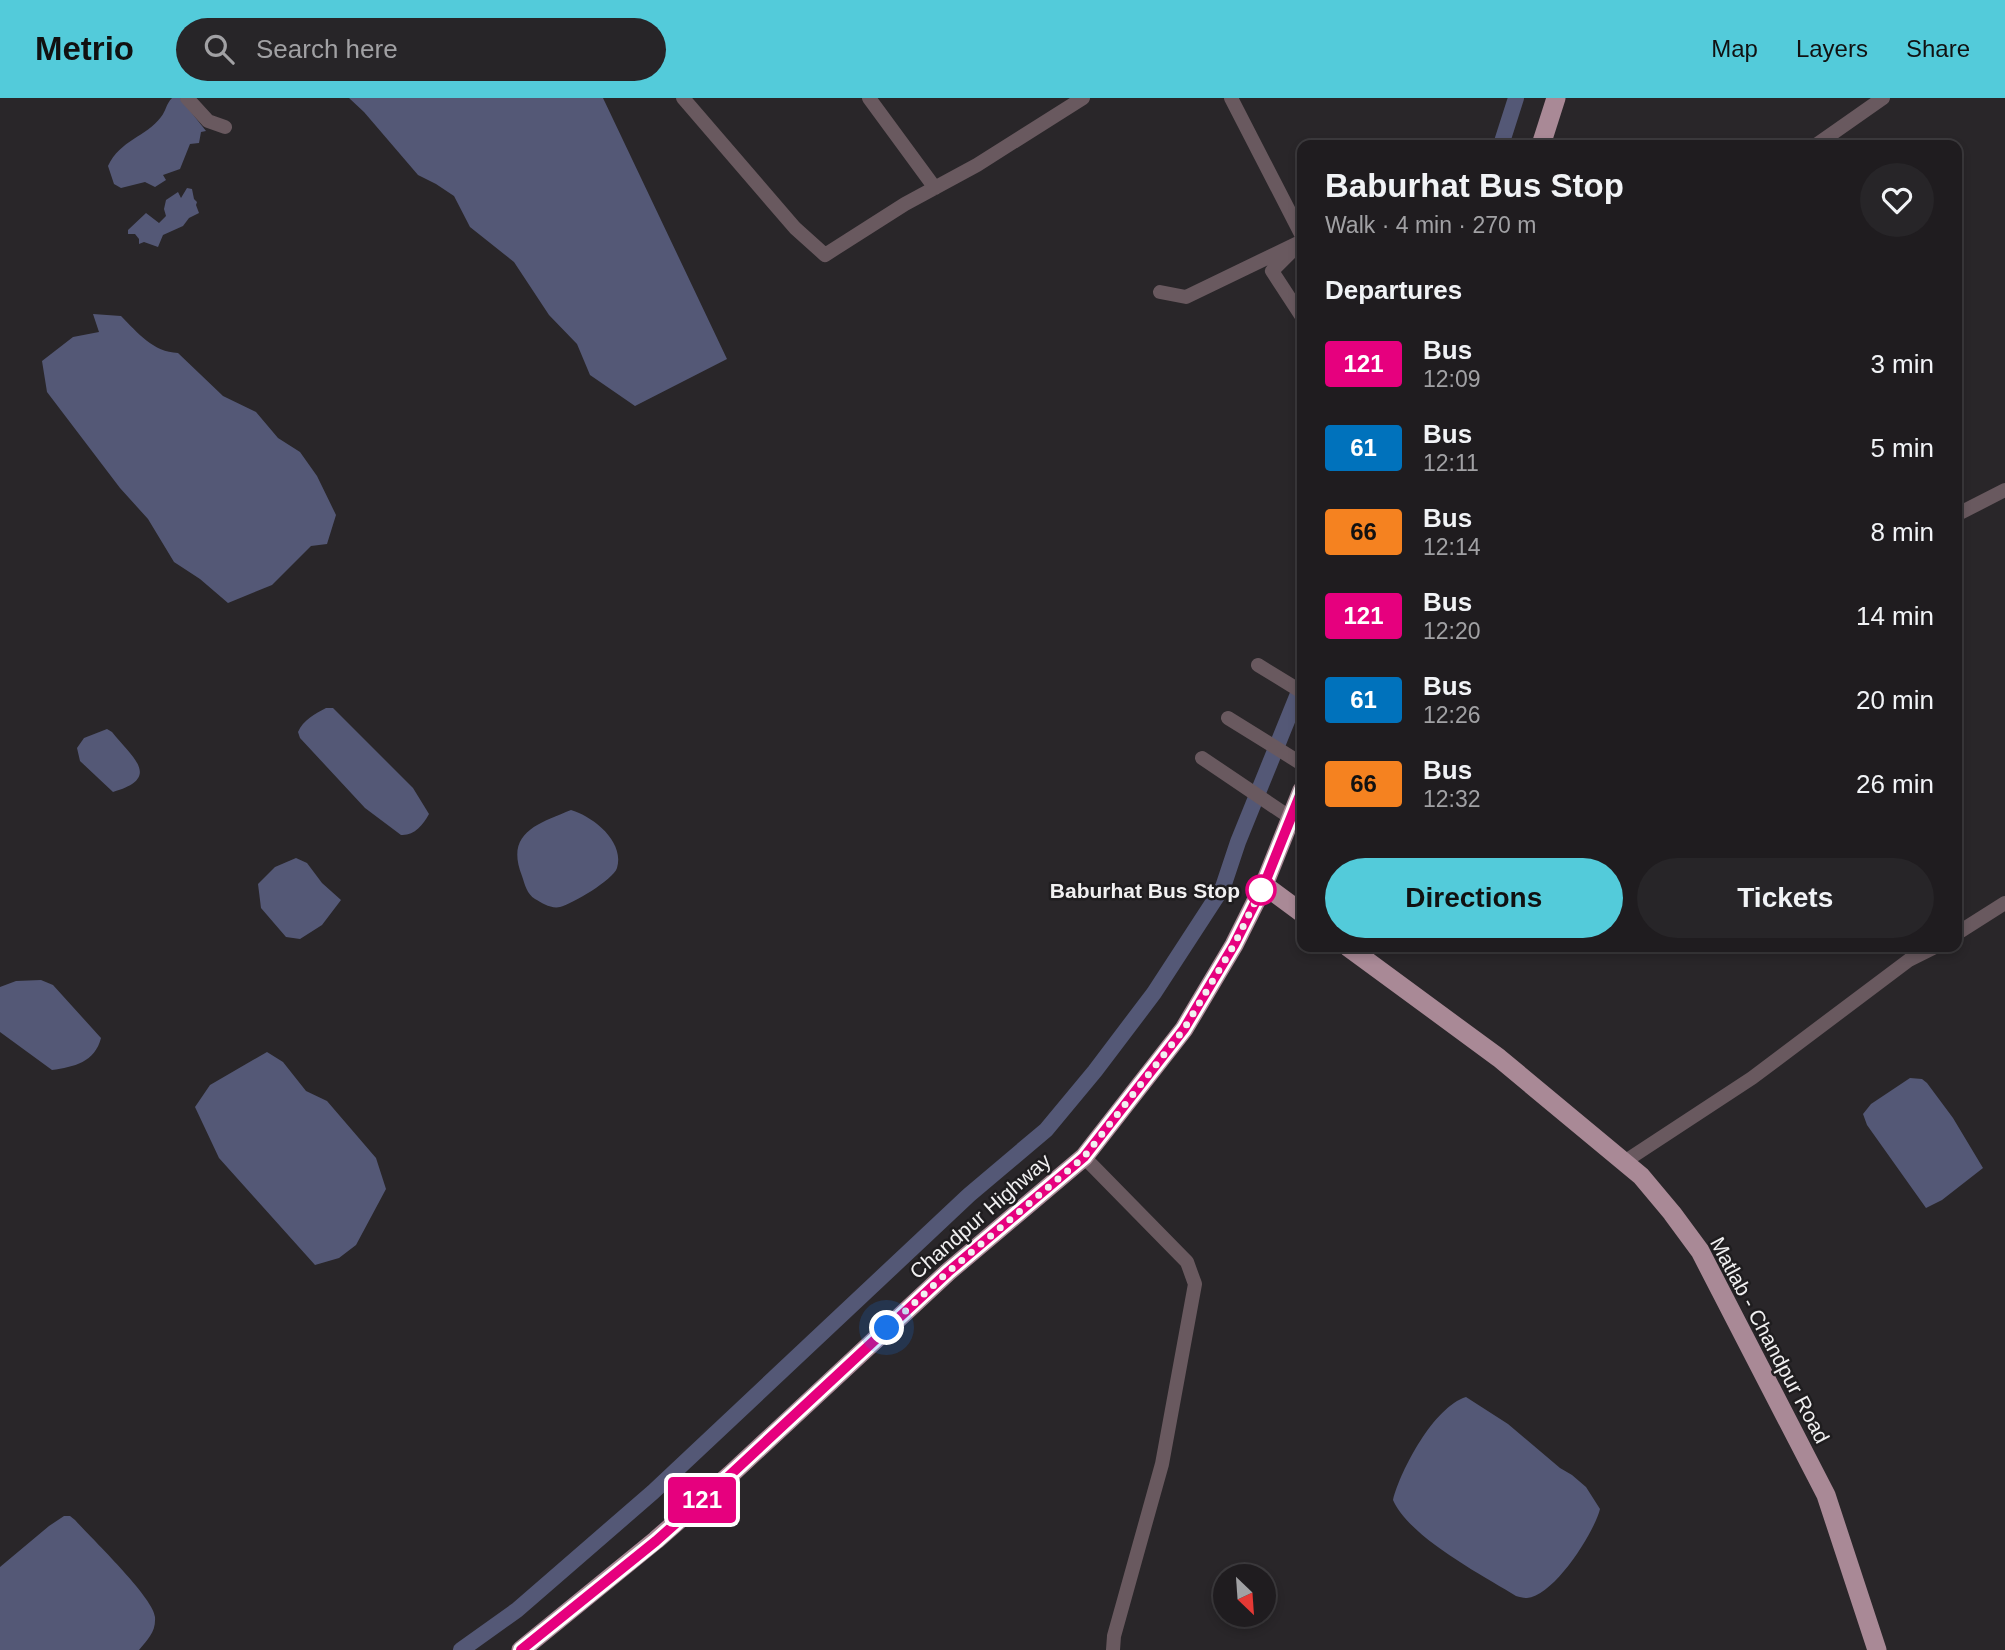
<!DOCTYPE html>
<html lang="en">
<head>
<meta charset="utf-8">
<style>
	:root { --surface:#1f1c1f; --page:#272528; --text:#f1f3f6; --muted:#a1a1a4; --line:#3c3a3d; --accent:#53cbda }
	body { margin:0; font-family:Helvetica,sans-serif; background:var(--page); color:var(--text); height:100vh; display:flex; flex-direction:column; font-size:26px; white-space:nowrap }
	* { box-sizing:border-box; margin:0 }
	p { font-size:23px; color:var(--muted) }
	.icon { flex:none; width:38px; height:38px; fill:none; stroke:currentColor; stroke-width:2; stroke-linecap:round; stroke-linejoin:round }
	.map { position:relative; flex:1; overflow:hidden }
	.sheet { position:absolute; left:1297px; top:42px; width:665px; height:812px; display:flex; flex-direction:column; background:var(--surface); border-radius:14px; box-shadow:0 4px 10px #0003,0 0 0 2px var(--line) }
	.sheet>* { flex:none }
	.badge { padding:0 14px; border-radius:5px; font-size:24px; line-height:46px }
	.needle { width:46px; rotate:155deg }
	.controls { position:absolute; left:1213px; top:1466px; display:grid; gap:14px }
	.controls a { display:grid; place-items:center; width:63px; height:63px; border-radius:50%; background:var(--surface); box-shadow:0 4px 10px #0003,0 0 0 2px var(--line); font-size:35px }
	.you { position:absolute; width:35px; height:35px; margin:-18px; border:5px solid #fff; border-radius:50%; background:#1a73e8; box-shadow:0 0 0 10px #1a73e833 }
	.map>.badge { position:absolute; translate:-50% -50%; box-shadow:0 0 0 4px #fff }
	h2 { padding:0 28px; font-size:26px; line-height:63px }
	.round { display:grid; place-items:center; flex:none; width:74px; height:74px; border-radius:37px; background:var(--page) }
	.summary { display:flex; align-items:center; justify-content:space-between; height:119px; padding:0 28px }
	h1 { font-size:33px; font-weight:600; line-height:52px }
	.primary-button { display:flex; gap:14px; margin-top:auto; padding:14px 28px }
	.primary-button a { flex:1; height:80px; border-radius:42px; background:var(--accent); color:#111; font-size:28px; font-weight:600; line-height:80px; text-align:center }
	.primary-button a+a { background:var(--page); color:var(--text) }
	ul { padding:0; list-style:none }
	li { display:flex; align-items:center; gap:21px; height:84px; padding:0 28px }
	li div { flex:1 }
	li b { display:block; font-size:26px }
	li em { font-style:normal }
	li .badge { min-width:77px; font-weight:700; text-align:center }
	header { display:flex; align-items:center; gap:42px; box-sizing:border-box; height:98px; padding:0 35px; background:var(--accent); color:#111 }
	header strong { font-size:33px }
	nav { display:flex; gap:38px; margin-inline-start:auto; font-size:24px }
	.search { width:490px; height:63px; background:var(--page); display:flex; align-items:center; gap:18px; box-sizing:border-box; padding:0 24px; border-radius:38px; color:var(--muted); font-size:26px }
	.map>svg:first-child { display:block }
	.water { fill:#545876 }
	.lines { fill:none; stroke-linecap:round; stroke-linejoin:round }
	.canal { stroke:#545876; stroke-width:16 }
	.minor { stroke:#69595f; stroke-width:14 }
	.major { stroke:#a98996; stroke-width:19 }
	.line-casing { stroke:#fff; stroke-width:16 }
	.line { stroke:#e6007e; stroke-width:10 }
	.walk { stroke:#f1f0f1; stroke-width:7; stroke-dasharray:0 12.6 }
	.stop-dot { fill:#fff; stroke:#e6007e; stroke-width:3.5 }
	.labels { text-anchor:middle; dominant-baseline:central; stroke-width:5; stroke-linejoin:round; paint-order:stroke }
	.stop-label { font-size:21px; font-weight:bold; fill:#f1f0f1; stroke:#1f1d1f; text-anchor:end }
	.street-label { font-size:21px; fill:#f1f0f1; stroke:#1f1d1f }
</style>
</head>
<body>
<header>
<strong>Metrio</strong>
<div class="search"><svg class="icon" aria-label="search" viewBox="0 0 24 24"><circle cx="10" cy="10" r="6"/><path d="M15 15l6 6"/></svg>Search here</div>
<nav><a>Map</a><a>Layers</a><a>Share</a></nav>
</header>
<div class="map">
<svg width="2005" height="1552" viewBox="0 0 2005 1552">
	<rect width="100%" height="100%" fill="#292629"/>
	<path class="water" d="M172 0H180L206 33 201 34 199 45 190 46 180 71 163 77 166 82 155 89 145 84 121 90 114 86 108 68C120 42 146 39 161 19 166 13 166 6 172 0Z
		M349 0H603L727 261 635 308 590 277 577 246 549 217 514 164 470 129 454 98 436 86 418 77 364 14Z
		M187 90 192 91 194 101 197 104 196 107 199 115 189 120 183 128 163 137 158 149 144 144 139 146V141L135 136H128V132L146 115 159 125 166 118 164 111 166 102 178 94 181 100Z
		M93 216 121 218C138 235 153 254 178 255L223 298 256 314 278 340 300 354 317 378 336 417 327 446 311 448 272 487 228 505 200 481 174 464 148 421 120 390 47 294 42 263 73 239 99 234Z
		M326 610H333L413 690 429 716C423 727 414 738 401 737L365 710 300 640 298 634C303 622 315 616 326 610Z
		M107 631 112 634C133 660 162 680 113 694L80 663 77 650 84 640Z
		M571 712C592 718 625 743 617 770 613 782 572 806 560 809 551 811 542 805 535 801 527 796 525 787 522 778 505 735 537 726 571 712Z
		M296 760 307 765 322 785 341 802 322 827 300 841 286 839 261 810 258 786 275 769Z
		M41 882 53 887 101 940C95 964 74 969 52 972L0 934V889L16 883Z
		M267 954 283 964 306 993 327 1003 376 1060 386 1091 356 1147 339 1160 315 1167 219 1060 195 1009 210 987Z
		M1910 980 1922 981 1927 985 1953 1020 1983 1070 1942 1102 1926 1110 1867 1027 1863 1016 1871 1006Z
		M1466 1299 1508 1326 1560 1370 1572 1377 1586 1389 1600 1411C1594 1435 1554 1498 1527 1500 1523 1500 1520 1499 1516 1498 1482 1477 1409 1439 1393 1402 1401 1371 1434 1309 1466 1299Z
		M64 1418H70L75 1422C90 1439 154 1500 155 1519 156 1534 148 1541 139 1552H0V1469L49 1428Z"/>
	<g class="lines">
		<path class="canal" d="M1501 47 1516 0
			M461 1552 517 1512 653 1394 969 1097 1046 1032 1095 973 1154 895 1223 789 1238 744 1302 586"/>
		<path class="minor" d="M187 0 208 23 225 29
			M683 0 795 130 825 157 905 106 977 67 1083 0
			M869 0 935 90
			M1231 0 1302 138
			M1816 47 1883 0
			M1294 151 1272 173 1302 219
			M1160 194 1186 199 1302 143
			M1956 417 2005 392
			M1258 567 1302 594
			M1228 620 1302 666
			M1202 660 1291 720
			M1956 836 2005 805
			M1084 1059 1187 1164 1195 1186 1162 1366 1114 1538 1113 1552
			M1624 1064 1752 980 1909 862 1935 849"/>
		<path class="major" d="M1541 47 1556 0
			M1264 787 1302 815
			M1348 849 1499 960 1641 1078 1672 1115 1700 1153 1826 1397 1877 1552
			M521 1552 656 1442 730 1377 948 1174 1084 1059 1184 931 1234 847 1264 787 1302 692"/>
	</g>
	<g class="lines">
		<g class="line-casing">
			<path id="line" d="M521 1552 656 1443 730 1377 948 1174 1084 1059 1184 931 1234 847 1264 787 1302 692"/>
		</g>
		<use href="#line" class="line"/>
		<path class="walk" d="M887 1230 948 1174 1084 1059 1184 931 1234 847 1261 792"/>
	</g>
	<circle class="stop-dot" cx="1261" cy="792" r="14"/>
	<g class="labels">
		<g class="stop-label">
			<text x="1240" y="792">Baburhat Bus Stop</text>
		</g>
		<g class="street-label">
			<text transform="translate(980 1118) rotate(-41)">Chandpur Highway</text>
			<text transform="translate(1770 1242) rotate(62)">Matlab - Chandpur Road</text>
		</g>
	</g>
</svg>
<div class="controls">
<a><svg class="needle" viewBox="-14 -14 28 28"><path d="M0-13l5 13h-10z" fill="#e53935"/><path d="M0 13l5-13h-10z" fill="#a1a1a4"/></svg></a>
</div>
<div class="you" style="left:887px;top:1230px"></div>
<b class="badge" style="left:702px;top:1402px;background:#e6007e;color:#fff">121</b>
<section class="sheet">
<div class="summary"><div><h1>Baburhat Bus Stop</h1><p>Walk · 4 min · 270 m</p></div><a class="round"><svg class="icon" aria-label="heart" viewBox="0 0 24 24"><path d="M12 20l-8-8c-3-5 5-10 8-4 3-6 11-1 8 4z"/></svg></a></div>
<h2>Departures</h2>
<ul>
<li><span class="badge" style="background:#e6007e;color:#fff">121</span><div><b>Bus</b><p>12:09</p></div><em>3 min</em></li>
<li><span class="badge" style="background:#0072bc;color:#fff">61</span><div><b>Bus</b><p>12:11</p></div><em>5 min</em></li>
<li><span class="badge" style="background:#f58220;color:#111">66</span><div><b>Bus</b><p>12:14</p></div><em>8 min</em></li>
<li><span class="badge" style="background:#e6007e;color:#fff">121</span><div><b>Bus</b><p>12:20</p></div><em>14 min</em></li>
<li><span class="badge" style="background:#0072bc;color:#fff">61</span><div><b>Bus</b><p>12:26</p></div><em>20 min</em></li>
<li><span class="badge" style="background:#f58220;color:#111">66</span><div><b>Bus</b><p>12:32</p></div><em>26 min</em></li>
</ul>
<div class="primary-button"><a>Directions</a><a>Tickets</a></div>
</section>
</div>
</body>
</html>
